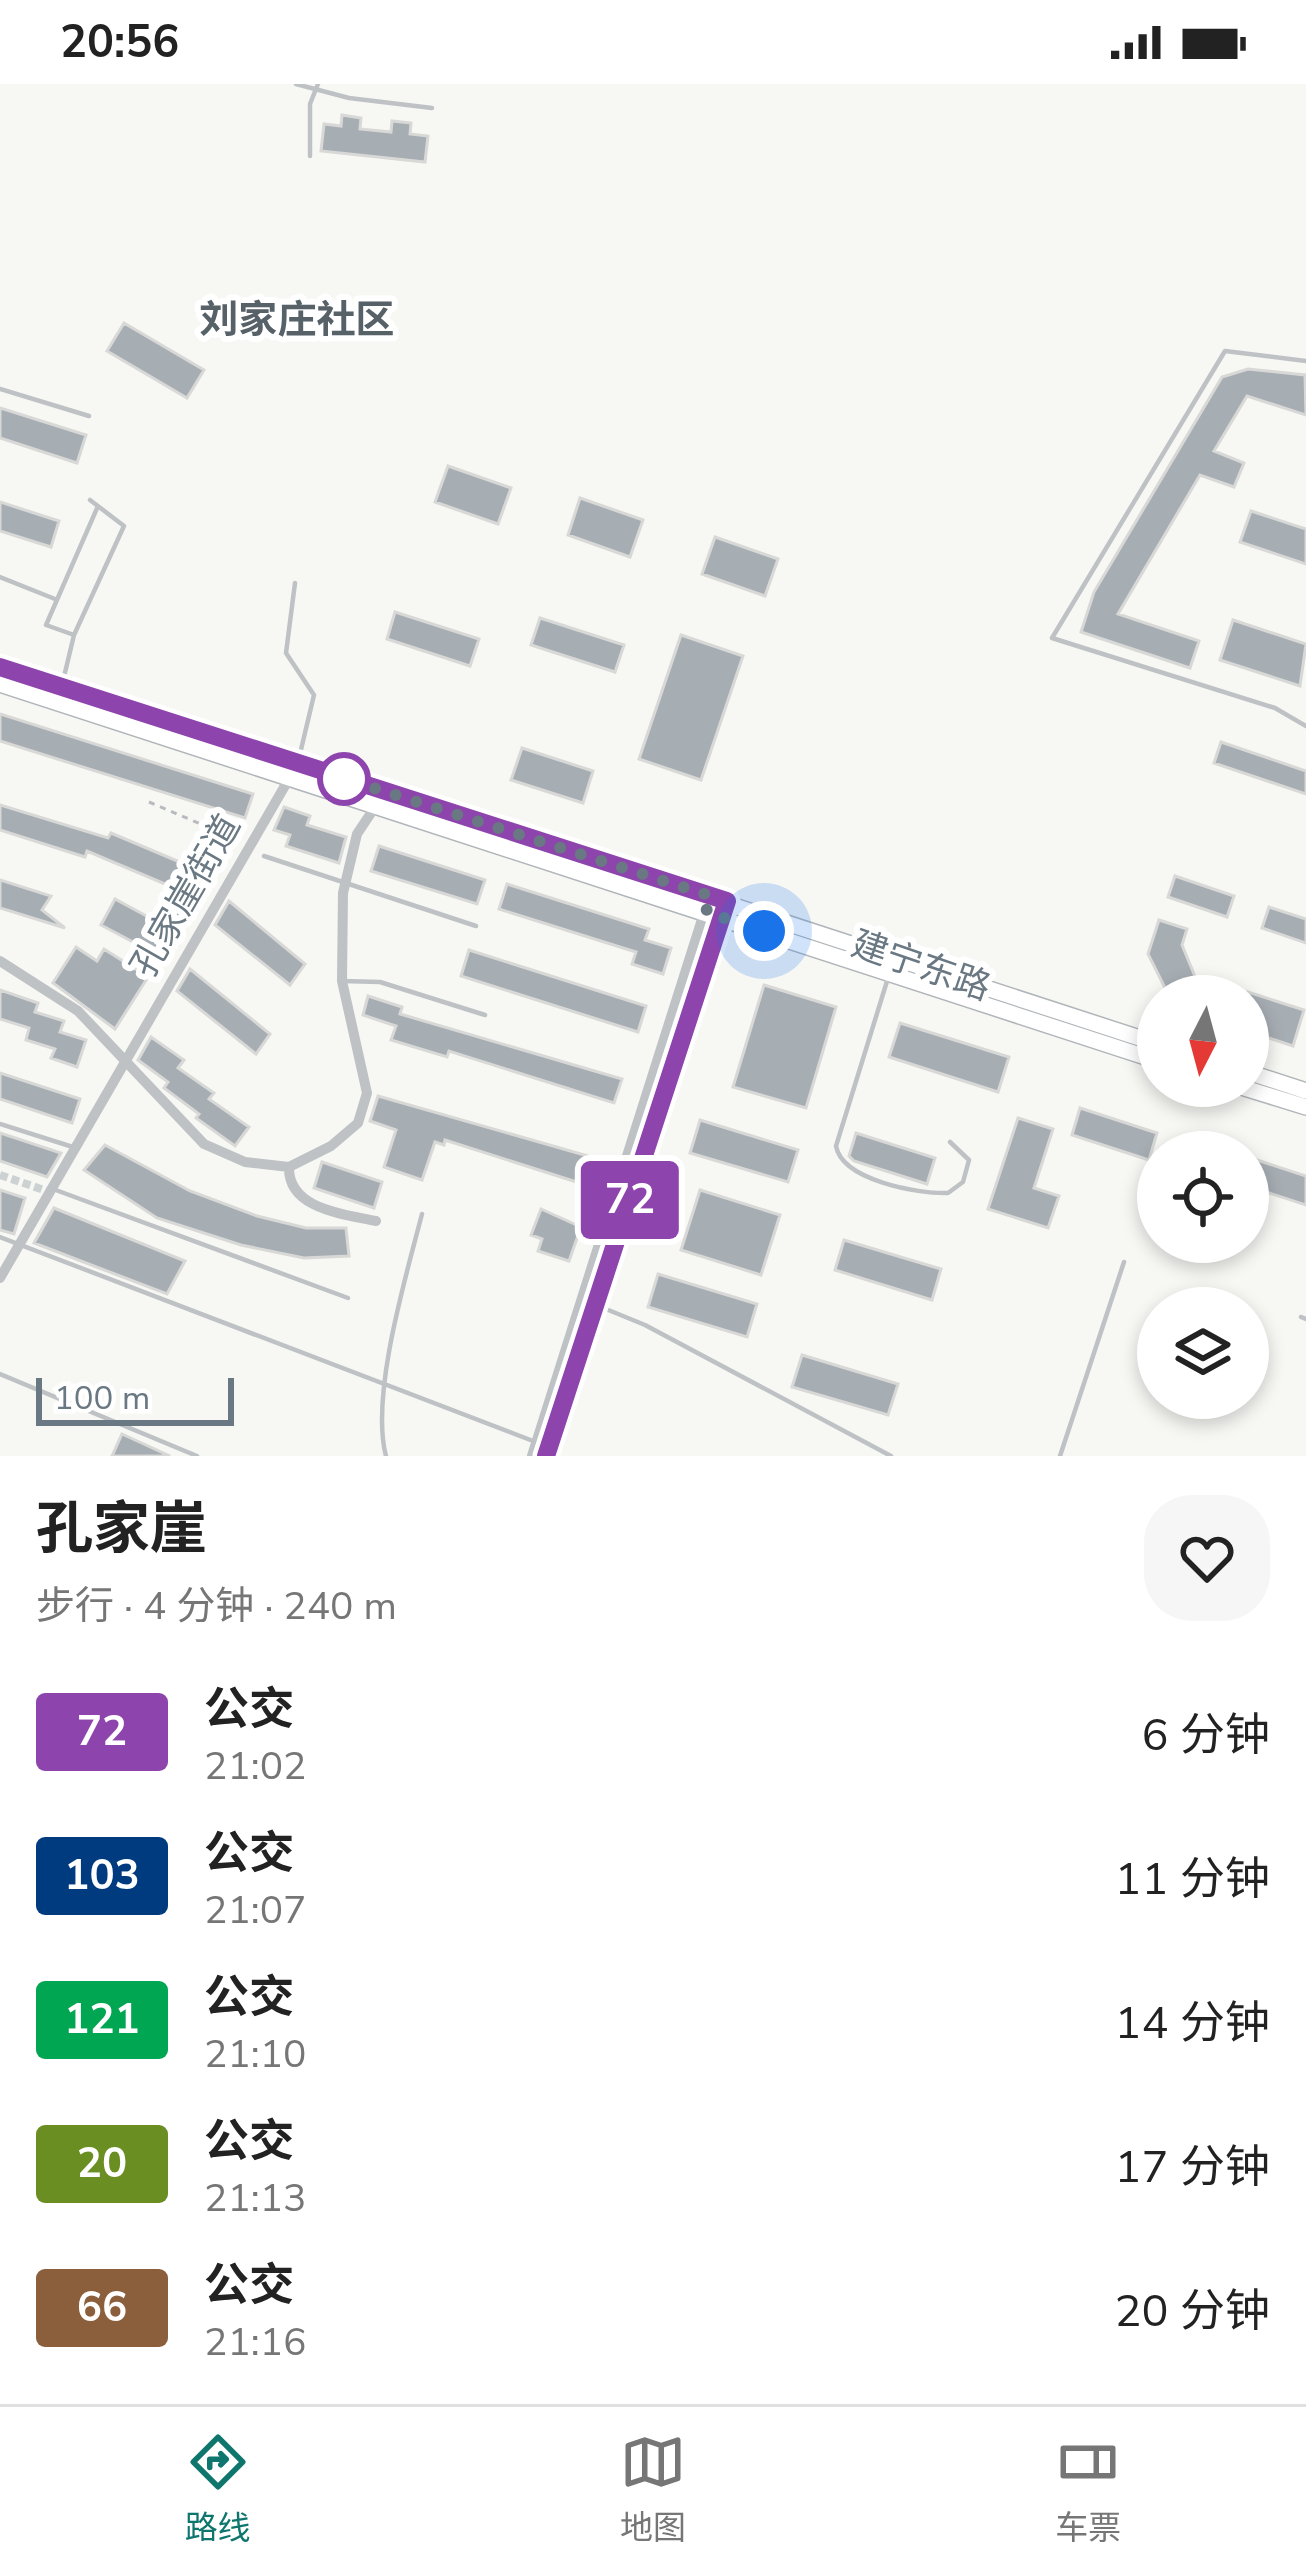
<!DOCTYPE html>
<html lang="zh">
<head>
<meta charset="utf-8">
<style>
	:root { --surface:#fff; --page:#f6f6f6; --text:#222; --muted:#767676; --line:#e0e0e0; --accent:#0f766e }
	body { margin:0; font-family:"Nunito Sans","Noto Sans SC",sans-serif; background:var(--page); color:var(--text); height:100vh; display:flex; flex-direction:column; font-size:45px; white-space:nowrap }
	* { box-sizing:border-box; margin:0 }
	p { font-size:39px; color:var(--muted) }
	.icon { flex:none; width:66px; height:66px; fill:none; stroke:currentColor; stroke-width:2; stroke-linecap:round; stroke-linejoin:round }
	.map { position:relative; height:1372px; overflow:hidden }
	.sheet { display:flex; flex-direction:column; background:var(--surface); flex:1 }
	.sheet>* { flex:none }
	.badge { padding:0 24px; border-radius:9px; font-size:42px; line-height:78px }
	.needle { width:78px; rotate:186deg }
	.fabs { position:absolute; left:1137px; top:891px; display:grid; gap:24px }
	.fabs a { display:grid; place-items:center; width:132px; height:132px; border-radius:50%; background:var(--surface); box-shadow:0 6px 18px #0003; font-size:60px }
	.scale { position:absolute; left:36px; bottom:30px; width:198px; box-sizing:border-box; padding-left:12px; border:6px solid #697882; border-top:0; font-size:33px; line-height:42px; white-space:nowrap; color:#697882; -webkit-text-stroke:9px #fff; paint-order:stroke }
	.you { position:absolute; width:60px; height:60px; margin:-30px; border:9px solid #fff; border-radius:50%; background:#1a73e8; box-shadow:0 0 0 18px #1a73e833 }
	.map>.badge { position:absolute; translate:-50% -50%; box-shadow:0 0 0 6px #fff }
	.round { display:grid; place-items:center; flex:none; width:126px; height:126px; border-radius:48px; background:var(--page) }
	.headline { display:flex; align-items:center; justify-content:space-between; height:204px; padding:0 36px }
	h1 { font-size:57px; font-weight:700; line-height:90px }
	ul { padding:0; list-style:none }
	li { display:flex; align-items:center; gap:36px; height:144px; padding:0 36px }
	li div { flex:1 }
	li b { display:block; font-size:45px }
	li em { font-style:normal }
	li .badge { min-width:132px; font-weight:700; text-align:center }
	.status { display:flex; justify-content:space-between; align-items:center; height:84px; padding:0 60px; background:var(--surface); direction:ltr }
	.status svg { height:33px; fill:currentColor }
	.dock { display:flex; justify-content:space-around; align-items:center; height:168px; border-top:3px solid var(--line); background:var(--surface); font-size:33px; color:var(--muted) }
	.dock a { display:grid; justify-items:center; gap:6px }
	.dock .selected { color:var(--accent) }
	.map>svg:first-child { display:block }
	.building { fill:#a6adb3; stroke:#d8d8d7; stroke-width:3 }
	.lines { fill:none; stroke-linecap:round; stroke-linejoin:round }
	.pedestrian-tunnel { stroke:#ccd1d2; stroke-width:8; stroke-dasharray:8 4; stroke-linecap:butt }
	.secondary-casing { stroke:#b1b6ba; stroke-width:18 }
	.path { stroke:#b8bbbd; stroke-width:3; stroke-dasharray:6 6; stroke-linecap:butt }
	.service { stroke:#bec2c5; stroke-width:4.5 }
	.minor { stroke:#bec2c5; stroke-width:10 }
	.tertiary { stroke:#bec2c5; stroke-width:14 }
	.secondary { stroke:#fff; stroke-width:15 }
	.line-casing { stroke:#fff; stroke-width:27 }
	.line { stroke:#8e44ad; stroke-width:18 }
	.walk { stroke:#697882; stroke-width:12; stroke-dasharray:0 21.6 }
	.stop-dot { fill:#fff; stroke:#8e44ad; stroke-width:6 }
	.labels { text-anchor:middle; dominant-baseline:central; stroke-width:12; stroke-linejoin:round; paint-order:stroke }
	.street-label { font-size:36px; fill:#697882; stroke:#fff }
	.neighbourhood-label { font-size:39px; font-weight:bold; fill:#566168; stroke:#fff }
</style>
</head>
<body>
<div class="status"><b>20:56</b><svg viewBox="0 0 49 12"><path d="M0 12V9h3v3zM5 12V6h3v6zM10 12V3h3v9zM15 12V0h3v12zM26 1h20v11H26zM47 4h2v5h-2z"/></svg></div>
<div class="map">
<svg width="1306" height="1372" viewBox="0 0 1306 1372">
	<rect width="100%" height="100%" fill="#f7f7f4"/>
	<path class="building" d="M342 31 361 34 360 45 391 48 392 37 411 39 410 50 428 52 425 78 321 67 324 40 341 42Z
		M124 239 204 286 187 314 107 267Z
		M1248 285 1305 291 1306 331 1247 312 1214 367 1244 379 1234 403 1200 391 1118 530 1199 557 1190 584 1081 548 1094 508 1222 293Z
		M0 324 86 351 77 379 0 354Z
		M448 382 511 404 498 440 435 418Z
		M580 414 643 436 630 473 568 451Z
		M0 418 59 437 51 463 0 447Z
		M1251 427 1306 445V480L1240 458Z
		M715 453 778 475 765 512 702 490Z
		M395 528 479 555 470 582 387 555Z
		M540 534 624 561 615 588 531 561Z
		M1233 536 1306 560 1300 602 1220 576Z
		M681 551 743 572 701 696 639 675Z
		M0 630 253 710 245 734 0 657Z
		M1221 658 1306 687V710L1214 679Z
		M522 664 593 687 583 719 511 696Z
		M0 721 108 754 111 749 194 784 181 817 193 823 165 875 101 841 115 815 152 835 170 802 87 767 85 773 0 746Z
		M284 723 310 732 307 741 346 753 339 779 286 762 290 751 274 746Z
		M379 762 485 796 477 820 371 787Z
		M1175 792 1234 812 1227 833 1168 813Z
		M0 796 51 812 42 826 65 844 0 824Z
		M507 800 649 845 645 856 671 864 663 890 632 880 636 868 499 825Z
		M229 817 305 880 290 901 215 841Z
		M1269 823 1306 835V859L1262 844Z
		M1159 836 1187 845 1182 861 1199 902 1222 912H1169L1148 870Z
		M76 863 97 877 104 865 148 893 115 945 53 899Z
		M469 866 646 922 638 948 461 892Z
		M190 885 270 950 256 970 177 907Z
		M764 901 836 923 806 1024 733 1003Z
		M0 906 38 919 35 928 64 937 60 948 86 956 77 983 51 974 55 965 26 956 29 944 0 935Z
		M1248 908 1304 926 1293 962 1248 947Z
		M368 912 402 923 400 930 622 995 614 1019 449 967 447 973 391 956 396 942 363 931Z
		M900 939 1009 973 998 1008 889 973Z
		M151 953 184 976 178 984 214 1009 209 1015 249 1043 235 1062 196 1034 199 1030 164 1004 168 998 138 976Z
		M0 989 80 1015 72 1039 0 1015Z
		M378 1012 595 1074 586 1101 445 1056 444 1061 435 1058 422 1096 384 1083 396 1046 370 1037Z
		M1080 1024 1157 1049 1149 1076 1072 1051Z
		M1018 1034 1053 1045 1034 1104 1059 1112 1048 1144 988 1125Z
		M700 1036 798 1066 788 1098 690 1069Z
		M0 1049 61 1069 47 1093 0 1077Z
		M856 1049 935 1074 927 1100 854 1077 849 1072Z
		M105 1061 190 1107 257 1132 306 1144H346L349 1172 304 1174 241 1161 157 1134 84 1086Z
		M1248 1073 1306 1092V1121L1248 1102Z
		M322 1078 382 1098 374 1124 314 1104Z
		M0 1106 25 1114 14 1150 0 1146Z
		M700 1106 780 1131 761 1191 681 1166Z
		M54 1124 185 1177 167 1210 34 1159Z
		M541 1125 581 1143 569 1177 538 1167 542 1155 531 1151Z
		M844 1156 941 1185 932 1216 835 1186Z
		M658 1190 757 1220 747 1253 648 1223Z
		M802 1271 898 1300 888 1331 792 1303Z
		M122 1350 170 1372H112Z"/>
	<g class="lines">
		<path class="pedestrian-tunnel" d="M0 1091 50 1108"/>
		<g class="secondary-casing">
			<path id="secondary" d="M0 583 1158 960
				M0 600 1158 977
				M1248 988 1306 1007
				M1238 1002 1306 1023"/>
		</g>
		<path class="path" d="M149 718 238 756"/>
		<path class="service" d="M296 0 349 14 432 24
			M310 72V20L318 0
			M1306 277 1225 267 1052 554 1275 624 1306 642
			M0 305 89 332
			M0 493 55 515
			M295 499 286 569 314 611 299 674
			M74 551 46 541 98 422
			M63 597 74 551 124 442 90 416
			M264 772 476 842
			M888 894 836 1062C842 1096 917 1110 948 1109L963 1098 969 1076 950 1058
			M342 897 380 898 485 931
			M0 1040 76 1064
			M53 1105 348 1214
			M0 1153 533 1357
			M601 1223 645 1241 891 1372
			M1301 1233 1306 1235
			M0 1290 197 1372
			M386 1372C370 1312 406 1192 422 1130
			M1060 1372 1124 1178"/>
		<path class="minor" d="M0 877 78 927 204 1060 245 1078 289 1083 331 1062 358 1039 367 1009 342 897 343 809 357 750 375 723
			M289 1083C288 1125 343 1130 376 1137
			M0 1194 290 693"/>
		<path class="tertiary" d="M534 1372 708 823
			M546 1372 723 829"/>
		<use href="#secondary" class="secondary"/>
	</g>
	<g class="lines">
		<g class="line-casing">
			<path id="line" d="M0 583 727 817 546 1372"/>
		</g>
		<use href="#line" class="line"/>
		<path class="walk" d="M344 695 339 693 711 812 706 828 764 847"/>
	</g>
	<circle class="stop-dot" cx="344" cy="695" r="24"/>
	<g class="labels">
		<g class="street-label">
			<text transform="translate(186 812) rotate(-60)">孔家崖街道</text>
			<text transform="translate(921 882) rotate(19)">建宁东路</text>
		</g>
		<g class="neighbourhood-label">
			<text x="297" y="236">刘家庄社区</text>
		</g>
	</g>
</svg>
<div class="fabs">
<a><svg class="needle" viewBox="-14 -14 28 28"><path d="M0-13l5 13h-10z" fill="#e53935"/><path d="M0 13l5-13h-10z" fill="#767676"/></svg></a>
<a><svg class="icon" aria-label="locate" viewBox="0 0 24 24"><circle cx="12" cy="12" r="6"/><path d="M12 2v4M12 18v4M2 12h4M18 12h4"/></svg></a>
<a><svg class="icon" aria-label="layers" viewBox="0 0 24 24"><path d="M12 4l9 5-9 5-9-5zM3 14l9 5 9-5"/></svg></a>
</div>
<div class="scale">100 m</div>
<div class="you" style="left:764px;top:847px"></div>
<b class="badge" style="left:630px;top:1116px;background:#8e44ad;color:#fff">72</b>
</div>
<section class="sheet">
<div class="headline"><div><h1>孔家崖</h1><p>步行 · 4 分钟 · 240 m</p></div><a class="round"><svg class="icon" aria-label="heart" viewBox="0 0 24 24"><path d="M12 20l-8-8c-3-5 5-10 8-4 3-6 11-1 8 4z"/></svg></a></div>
<ul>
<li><span class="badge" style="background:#8e44ad;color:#fff">72</span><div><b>公交</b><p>21:02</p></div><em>6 分钟</em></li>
<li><span class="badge" style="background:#003b80;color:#fff">103</span><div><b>公交</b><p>21:07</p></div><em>11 分钟</em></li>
<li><span class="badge" style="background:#00a651;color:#fff">121</span><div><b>公交</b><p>21:10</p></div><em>14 分钟</em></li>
<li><span class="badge" style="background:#6b8e23;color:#fff">20</span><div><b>公交</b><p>21:13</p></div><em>17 分钟</em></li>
<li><span class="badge" style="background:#8b5e3c;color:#fff">66</span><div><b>公交</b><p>21:16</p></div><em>20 分钟</em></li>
</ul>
</section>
<nav class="dock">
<a class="selected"><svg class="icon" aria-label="directions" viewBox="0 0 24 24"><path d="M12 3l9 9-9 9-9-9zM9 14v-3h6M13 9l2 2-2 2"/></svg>路线</a>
<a><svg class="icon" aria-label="map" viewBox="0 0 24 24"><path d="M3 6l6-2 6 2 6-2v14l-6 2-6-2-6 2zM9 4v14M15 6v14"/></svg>地图</a>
<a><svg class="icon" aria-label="tickets" viewBox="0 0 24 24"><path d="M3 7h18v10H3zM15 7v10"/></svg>车票</a>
</nav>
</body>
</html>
